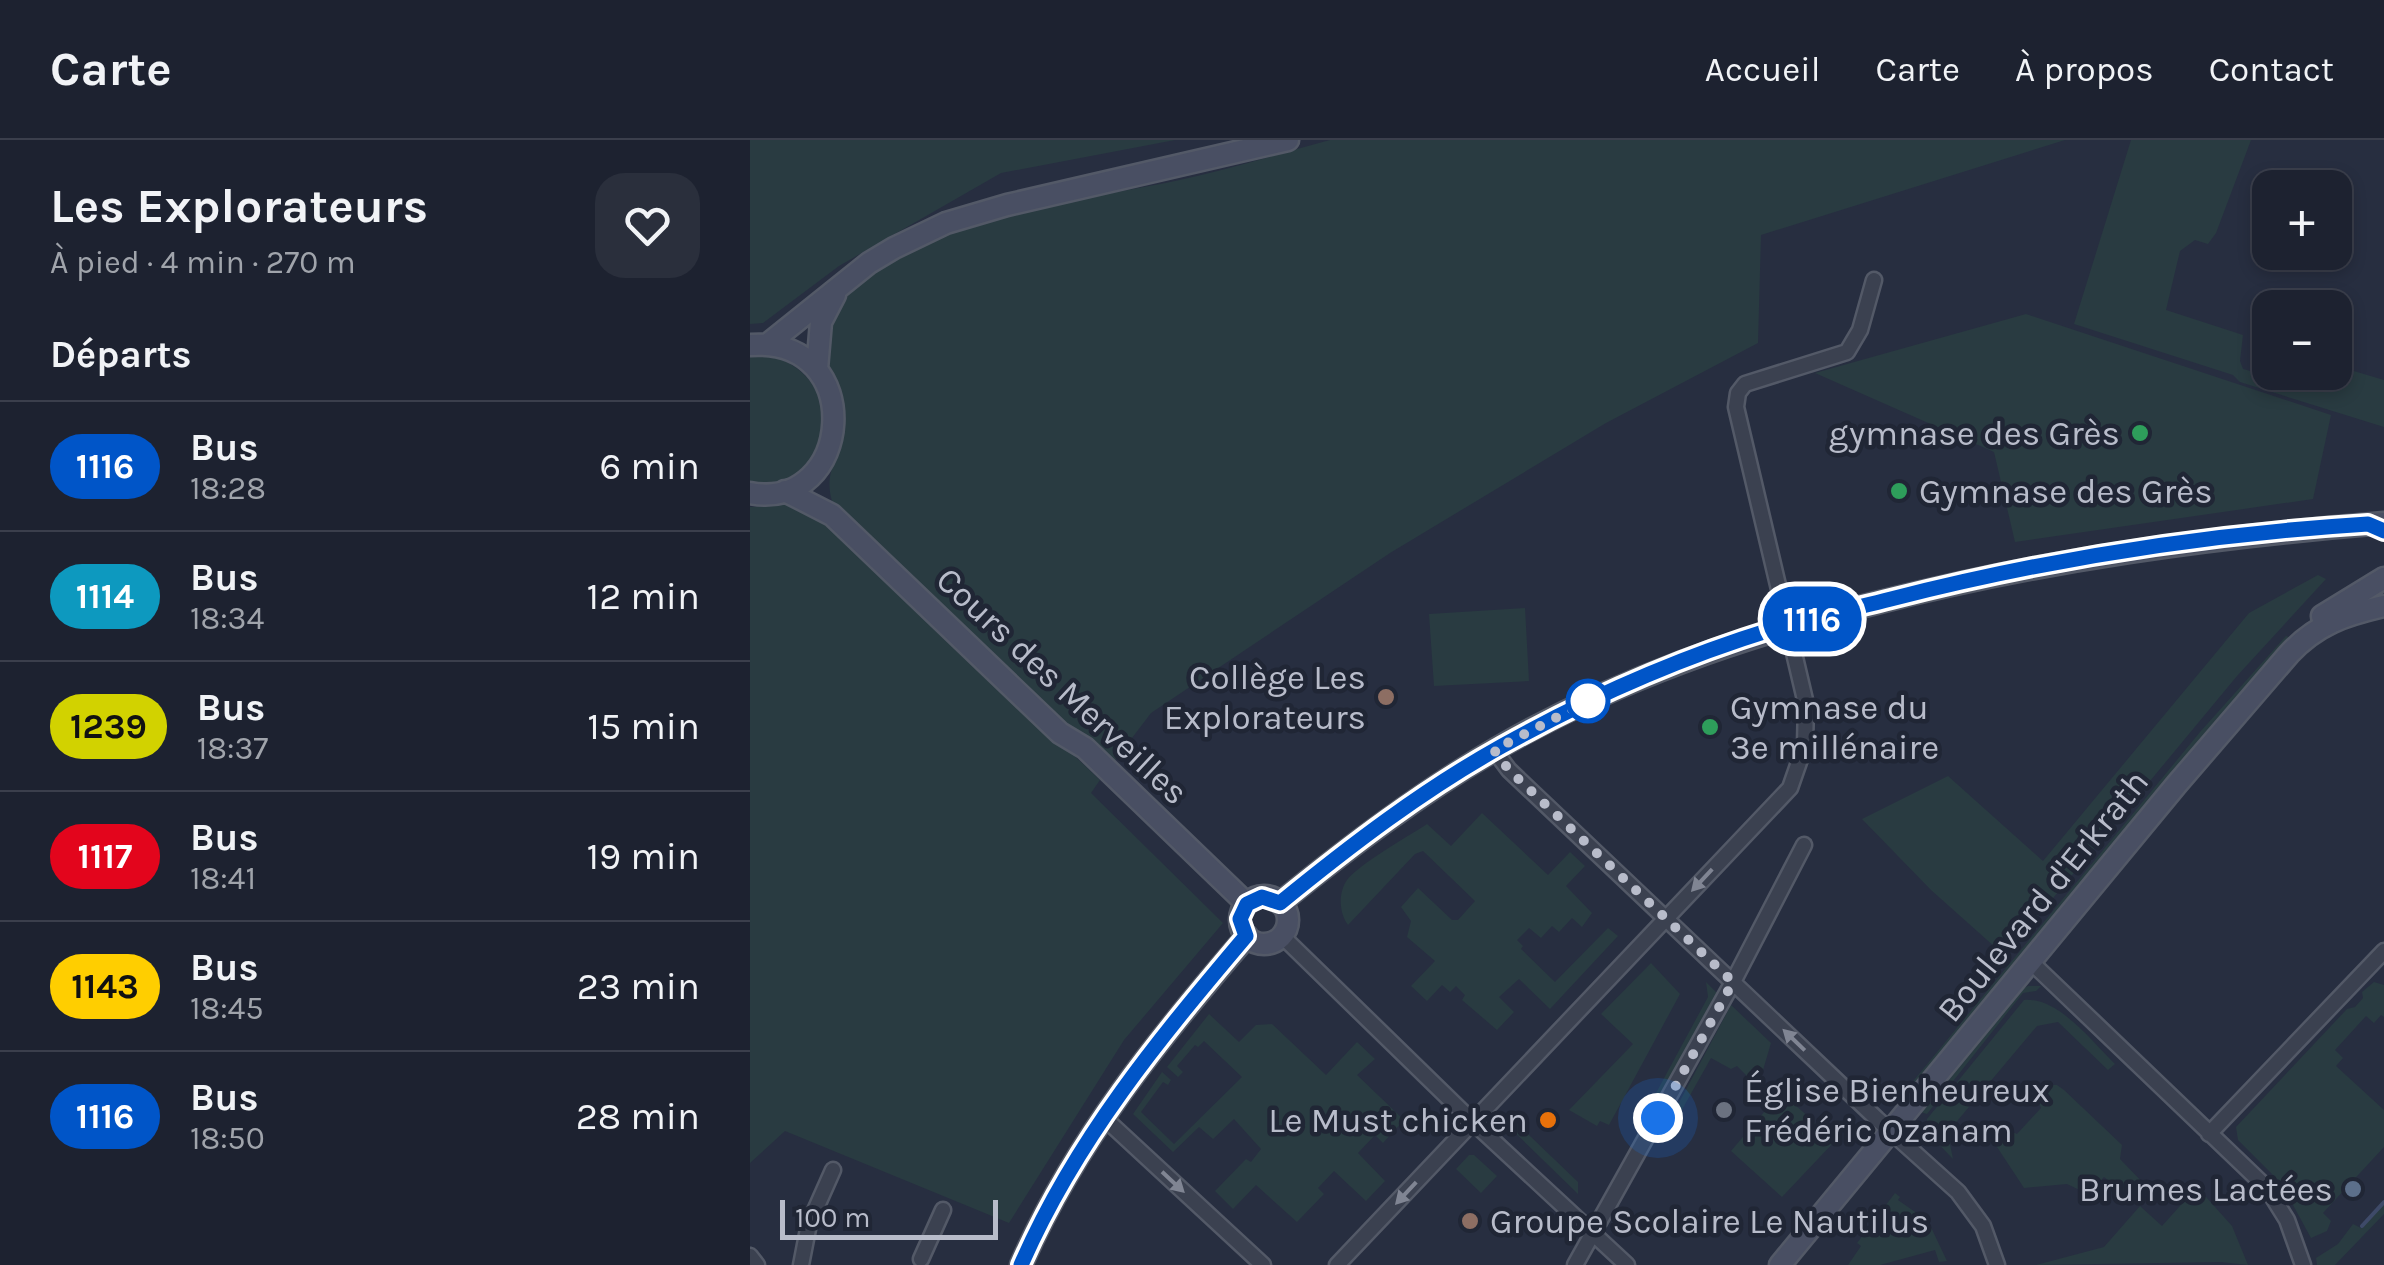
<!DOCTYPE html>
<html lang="fr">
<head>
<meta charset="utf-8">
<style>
	:root { --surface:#1d2230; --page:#2a2f3c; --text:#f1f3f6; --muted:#a0a4ab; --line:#3b3f4c }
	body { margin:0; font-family:Karla,sans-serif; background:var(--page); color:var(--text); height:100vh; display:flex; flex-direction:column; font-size:38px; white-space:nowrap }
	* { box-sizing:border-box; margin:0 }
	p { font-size:32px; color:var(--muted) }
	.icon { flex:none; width:55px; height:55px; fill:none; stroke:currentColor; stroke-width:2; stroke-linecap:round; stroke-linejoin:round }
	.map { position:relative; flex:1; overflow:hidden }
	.drawer { display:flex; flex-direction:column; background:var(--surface); width:750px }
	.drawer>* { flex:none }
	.badge { padding:0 20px; border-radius:32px; font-size:35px; line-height:65px }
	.tools { position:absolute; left:1502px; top:30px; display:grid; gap:20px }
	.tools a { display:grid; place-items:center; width:100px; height:100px; border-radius:20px; background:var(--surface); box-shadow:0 5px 15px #0003,0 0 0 2px var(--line); font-size:50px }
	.scale { position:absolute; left:30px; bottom:25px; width:218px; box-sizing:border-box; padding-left:10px; border:5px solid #b8bcca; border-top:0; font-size:28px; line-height:35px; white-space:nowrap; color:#b8bcca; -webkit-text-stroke:8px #202635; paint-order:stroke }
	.you { position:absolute; width:50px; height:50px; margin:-25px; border:8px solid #fff; border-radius:50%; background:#1a73e8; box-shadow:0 0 0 15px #1a73e833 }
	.map>.badge { position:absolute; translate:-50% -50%; box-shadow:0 0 0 5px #fff }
	h2 { padding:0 50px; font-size:38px; line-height:90px }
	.round { display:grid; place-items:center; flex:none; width:105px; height:105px; border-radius:30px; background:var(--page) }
	.overview { display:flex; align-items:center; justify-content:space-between; height:170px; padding:0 50px }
	h1 { font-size:48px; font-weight:700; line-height:75px }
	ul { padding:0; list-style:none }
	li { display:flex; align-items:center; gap:30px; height:130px; padding:0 50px; border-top:2px solid var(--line) }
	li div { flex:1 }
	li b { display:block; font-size:38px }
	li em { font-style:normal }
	li .badge { min-width:110px; font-weight:700; text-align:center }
	header { display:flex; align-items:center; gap:60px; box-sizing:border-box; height:140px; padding:0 50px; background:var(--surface); border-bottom:2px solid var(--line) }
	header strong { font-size:48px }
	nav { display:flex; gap:55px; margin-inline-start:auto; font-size:35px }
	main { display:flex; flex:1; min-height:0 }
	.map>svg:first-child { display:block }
	.green { fill:#293b41 }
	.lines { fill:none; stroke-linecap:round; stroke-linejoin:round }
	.stream { stroke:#3e4a68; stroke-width:4 }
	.street-casing { stroke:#535967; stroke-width:19 }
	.secondary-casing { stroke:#535967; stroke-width:25 }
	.street { stroke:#3b4150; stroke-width:14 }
	.secondary { stroke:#494f63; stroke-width:20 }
	.oneway { fill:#808593 }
	.line-casing { stroke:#fff; stroke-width:22 }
	.line { stroke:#0055c8; stroke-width:15 }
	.walk { stroke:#b8bcca; stroke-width:10; stroke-dasharray:0 18 }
	.leisure-dot { fill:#2e9e5b; stroke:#202635; stroke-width:4 }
	.education-dot { fill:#8d6e63; stroke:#202635; stroke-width:4 }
	.stop-dot { fill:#fff; stroke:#0055c8; stroke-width:5 }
	.worship-dot { fill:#6b7280; stroke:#202635; stroke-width:4 }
	.food-dot { fill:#e8710a; stroke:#202635; stroke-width:4 }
	.service-dot { fill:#5c6f8a; stroke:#202635; stroke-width:4 }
	.labels { text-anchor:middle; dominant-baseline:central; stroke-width:9; stroke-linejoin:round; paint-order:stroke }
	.poi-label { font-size:35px; fill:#b8bcca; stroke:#202635; text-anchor:end }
	.street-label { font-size:35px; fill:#b8bcca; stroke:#202635 }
</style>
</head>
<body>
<header>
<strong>Carte</strong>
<nav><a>Accueil</a><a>Carte</a><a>À propos</a><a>Contact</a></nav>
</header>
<main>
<section class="drawer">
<div class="overview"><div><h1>Les Explorateurs</h1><p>À pied · 4 min · 270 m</p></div><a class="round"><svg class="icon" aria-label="heart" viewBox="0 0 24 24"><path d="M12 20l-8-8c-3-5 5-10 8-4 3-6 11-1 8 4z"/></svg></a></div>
<h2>Départs</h2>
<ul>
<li><span class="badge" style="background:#0055c8;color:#fff">1116</span><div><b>Bus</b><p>18:28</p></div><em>6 min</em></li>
<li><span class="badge" style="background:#0d99bf;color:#fff">1114</span><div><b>Bus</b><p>18:34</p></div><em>12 min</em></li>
<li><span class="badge" style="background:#d2d200;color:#111">1239</span><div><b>Bus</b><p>18:37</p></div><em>15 min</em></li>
<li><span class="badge" style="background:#e3051c;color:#fff">1117</span><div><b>Bus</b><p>18:41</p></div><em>19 min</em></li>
<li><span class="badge" style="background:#ffce00;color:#111">1143</span><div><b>Bus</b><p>18:45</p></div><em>23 min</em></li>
<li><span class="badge" style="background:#0055c8;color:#fff">1116</span><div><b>Bus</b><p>18:50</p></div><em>28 min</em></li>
</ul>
</section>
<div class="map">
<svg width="1634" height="1125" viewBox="0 0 1634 1125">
	<rect width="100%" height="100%" fill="#272e40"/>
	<path class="green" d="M0 0H425L251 33 89 126 13 183 0 184Z
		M580 0H1315L1011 95 1008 203 856 283 640 413 401 573 363 623 310 582 84 367C69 328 96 316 95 280 94 247 66 217 77 184 108 87 338 59 425 41 477 30 528 14 580 0Z
		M1381 0H1501L1466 93 1458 104 1445 100 1430 111 1416 170 1493 195 1490 221 1493 229C1520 236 1574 262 1590 230L1597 229 1634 240V287L1490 242 1483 235 1324 184Z
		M1276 174 1581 275 1563 359 1265 402 1244 312 1065 233Z
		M17 214C107 240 84 353 0 343V215Z
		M45 364 65 373 86 390 350 640 341 653 473 783 374 900 259 1083 35 991 0 1023V367Z
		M1568 435 1576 439 1487 536 1255 816 1181 750 1112 679 1198 636 1293 721 1499 473Z
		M775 468 779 541 684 546 679 474Z
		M1536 496 1542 498 1158 961 1151 956 1450 592Z
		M732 673 798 735 820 712 835 726 816 746 842 773 832 787 822 778 809 792 802 786 791 798 779 788 767 800 773 806 771 809 805 842 858 788 868 796 800 869 769 839 749 857 764 872 747 890 712 860 715 855 706 846 700 852 692 845 677 861 661 846 685 821 657 797 661 781 651 767 668 748 702 780H708L725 761 673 711 665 714 598 785C589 773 588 753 597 740 609 724 659 696 677 684L701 706Z
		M901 823 930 854 859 985 850 981 847 986 819 970 883 904 851 874Z
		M956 842 967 853 899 980 893 977 958 857Z
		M1624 842 1634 845V877L1631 875 1624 883 1616 876 1585 910 1593 918 1586 926 1634 970V1007L1573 1073 1581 1081 1577 1091 1561 1098 1531 1043 1488 1000 1486 987 1597 869 1605 867 1613 858 1612 852Z
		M1278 846H1291L1286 851 1273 853 1177 974 1170 972 1266 852Z
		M1274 860C1309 857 1342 902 1365 924L1358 930 1308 882 1287 886 1203 986 1200 1004 1203 1019 1177 992V979Z
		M981 865 1021 903 1008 947 987 926 981 929 961 918 920 991 915 989Z
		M459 874 489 902 506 885 522 884 576 935 607 902 625 919 607 935 654 980 633 1003 625 995 608 1013 635 1041 616 1061 584 1031 568 1048 574 1054 547 1082 506 1045 483 1069 465 1051 496 1019 501 1022 511 1009 484 979 463 999 449 987 423 1012 383 974 412 932 421 940 418 945 413 942 391 972 424 1004 492 937 454 901 448 907 445 905 427 926 433 932 428 937 417 927Z
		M1295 945H1307L1314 950 1372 1005 1370 1019 1399 1049 1387 1063 1354 1037 1338 1054 1317 1044 1274 1048 1247 1007 1260 991 1267 994 1291 968 1286 957Z
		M1031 952 1085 1001 1032 1057 981 1011Z
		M757 974 828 1042V1054L751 979Z
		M719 1015H724L747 1036 731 1053 706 1029Z
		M1447 1047 1482 1086 1498 1125 1471 1122 1286 1125 1354 1107 1390 1066 1412 1086Z
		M1145 1053 1150 1057 1148 1060 1178 1081 1197 1121 1189 1122 1185 1110 1130 1125H1098L1111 1106 1107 1103Z
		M1634 1064V1074L1585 1125H1567L1566 1118 1588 1104 1603 1084 1611 1088Z"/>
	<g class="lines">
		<path class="stream" d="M1612 1086 1634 1062"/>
		<g class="street-casing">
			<path id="street" d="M744 610 759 630 1127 979 1208 1052 1233 1086 1247 1125
				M532 796 723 982 877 1125
				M1281 822 1517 1048 1537 1080 1553 1125
				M352 976 513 1125
				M1459 994 1634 811
				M0 1116 7 1125
				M171 1119 193 1070
				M51 1125 59 1084 83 1030
				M587 1125 1040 648 1055 605 1056 564 986 267 988 253 995 244 1097 212 1110 190 1124 140
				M825 1125 983 842 1054 705"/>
		</g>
		<g class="secondary-casing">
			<path id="secondary" d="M18 204 119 123 144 108 196 83 257 65 538 0
				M0 205C119 196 103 373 0 353
				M67 229 71 182 85 155
				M35 351 82 375 310 593 335 608 497 764
				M1572 476 1634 438
				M490 780a24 24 0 1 1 48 0a24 24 0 1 1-48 0Z
				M530 763C599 707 669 654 746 609 865 540 993 496 1126 463 1294 420 1462 397 1634 383
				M271 1125C325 1001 409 898 497 796
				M1030 1125 1427 644 1539 514C1567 484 1595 475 1634 466"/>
		</g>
		<use href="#street" class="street"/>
		<use href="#secondary" class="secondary"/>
	</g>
	<defs><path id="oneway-solid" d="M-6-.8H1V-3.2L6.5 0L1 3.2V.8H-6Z" transform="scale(2.5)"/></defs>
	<g class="oneway">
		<use href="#oneway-solid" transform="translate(952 740) rotate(133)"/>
		<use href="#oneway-solid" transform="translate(1044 900) rotate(-136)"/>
		<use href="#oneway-solid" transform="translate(423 1042) rotate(43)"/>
		<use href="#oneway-solid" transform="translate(656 1053) rotate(133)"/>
	</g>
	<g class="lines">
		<g class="line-casing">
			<path id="line" d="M271 1125C326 999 409 899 496 796L490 779 497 764 512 757 530 763C601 705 673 650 752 606 838 558 929 518 1023 489 1062 478 1101 469 1141 459 1297 419 1457 394 1618 384L1634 391"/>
		</g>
		<use href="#line" class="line"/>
		<path class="walk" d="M838 561 744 610 759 630 983 842 908 978"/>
	</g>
	<g class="leisure-dot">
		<circle cx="1390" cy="293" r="10"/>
		<circle cx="1149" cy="351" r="10"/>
		<circle cx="960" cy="587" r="10"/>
	</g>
	<g class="education-dot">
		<circle cx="636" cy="557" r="10"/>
		<circle cx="720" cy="1081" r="10"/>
	</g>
	<circle class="stop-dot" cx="838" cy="561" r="20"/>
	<circle class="worship-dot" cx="974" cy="970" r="10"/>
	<circle class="food-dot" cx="798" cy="980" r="10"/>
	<circle class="service-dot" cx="1603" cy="1049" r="10"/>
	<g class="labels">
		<g class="poi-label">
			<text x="1370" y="293">gymnase des Grès</text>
			<text x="1169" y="351" text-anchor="start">Gymnase des Grès</text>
			<text x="616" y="537">Collège Les<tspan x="616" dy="40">Explorateurs</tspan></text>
			<text x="980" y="567" text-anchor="start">Gymnase du<tspan x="980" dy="40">3e millénaire</tspan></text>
			<text x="994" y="950" text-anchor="start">Église Bienheureux<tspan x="994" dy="40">Frédéric Ozanam</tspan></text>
			<text x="778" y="980">Le Must chicken</text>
			<text x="1583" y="1049">Brumes Lactées</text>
			<text x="740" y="1081" text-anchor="start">Groupe Scolaire Le Nautilus</text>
		</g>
		<g class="street-label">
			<text transform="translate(312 546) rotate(43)">Cours des Merveilles</text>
			<text transform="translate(1293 756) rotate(-51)">Boulevard d'Erkrath</text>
		</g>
	</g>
</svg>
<div class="tools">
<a>+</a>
<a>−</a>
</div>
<div class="scale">100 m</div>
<div class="you" style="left:908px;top:978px"></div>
<b class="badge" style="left:1062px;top:479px;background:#0055c8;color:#fff">1116</b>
</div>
</main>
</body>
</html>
